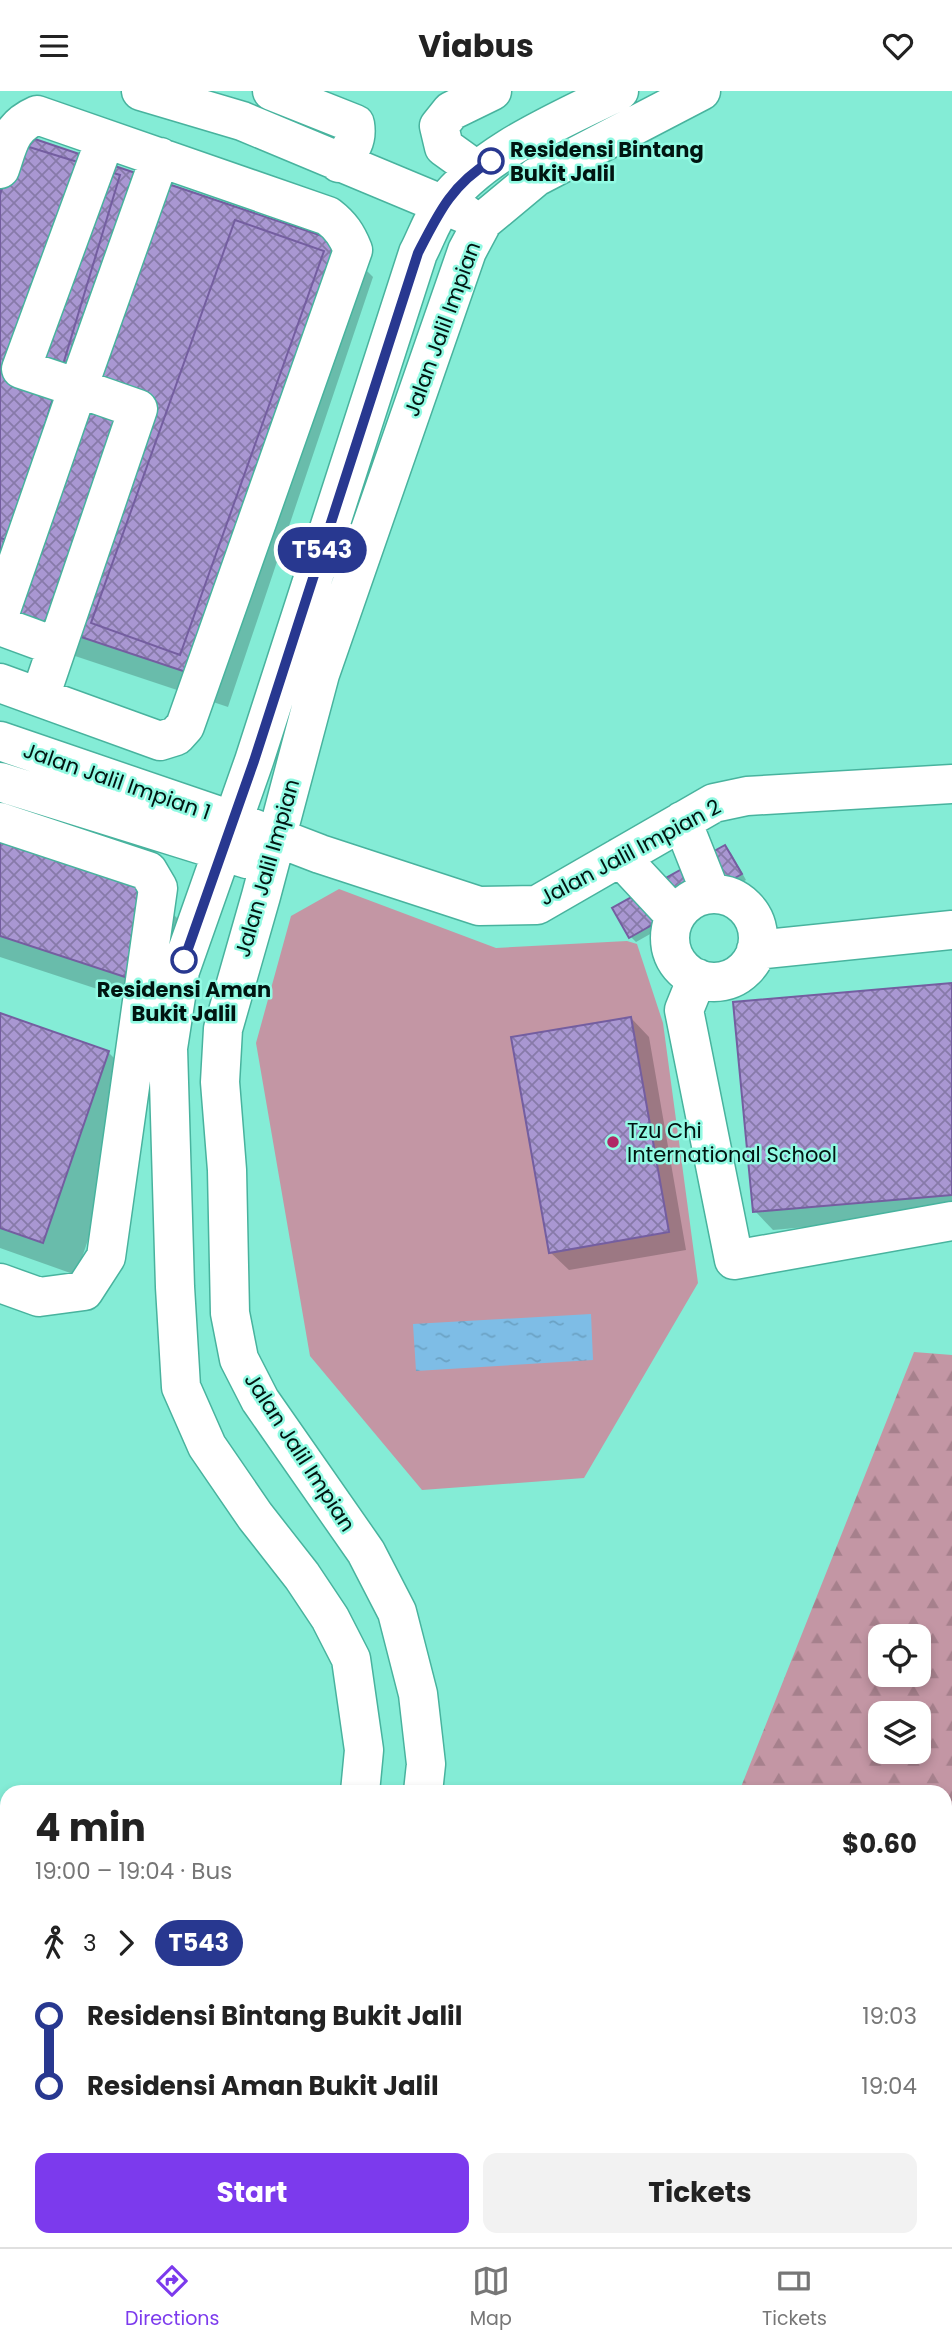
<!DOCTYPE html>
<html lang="en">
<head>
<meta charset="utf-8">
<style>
	:root { --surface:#fff; --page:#f2f2f2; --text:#222; --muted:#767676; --line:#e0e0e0; --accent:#7c3aed }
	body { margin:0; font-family:Poppins,sans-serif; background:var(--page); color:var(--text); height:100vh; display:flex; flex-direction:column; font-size:26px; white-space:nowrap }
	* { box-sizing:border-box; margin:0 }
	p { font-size:23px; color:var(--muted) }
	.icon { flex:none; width:38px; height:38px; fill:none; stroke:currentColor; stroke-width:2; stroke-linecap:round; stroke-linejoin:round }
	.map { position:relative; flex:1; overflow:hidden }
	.details { position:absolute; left:0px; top:1694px; width:952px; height:462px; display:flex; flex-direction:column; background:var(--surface); border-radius:21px 21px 0 0; box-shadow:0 4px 10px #0003 }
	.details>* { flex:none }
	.badge { padding:0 14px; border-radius:23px; font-size:24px; line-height:46px }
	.fabs { position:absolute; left:868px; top:1533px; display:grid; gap:14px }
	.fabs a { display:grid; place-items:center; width:63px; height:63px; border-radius:14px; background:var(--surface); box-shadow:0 4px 10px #0003; font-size:35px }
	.map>.badge { position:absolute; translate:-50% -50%; box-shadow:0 0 0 4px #fff }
	.legs { display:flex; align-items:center; gap:10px; height:77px; padding:0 35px; font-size:23px }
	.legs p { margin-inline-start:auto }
	.headline { display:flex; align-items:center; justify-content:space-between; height:119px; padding:0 35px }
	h1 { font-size:38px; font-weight:700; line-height:52px }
	.action { display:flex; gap:14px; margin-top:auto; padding:14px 35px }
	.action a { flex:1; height:80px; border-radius:14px; background:var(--accent); color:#fff; font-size:28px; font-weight:700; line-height:80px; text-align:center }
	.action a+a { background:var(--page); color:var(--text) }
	ul { padding:0 35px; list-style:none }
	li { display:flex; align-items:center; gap:24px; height:70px; font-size:26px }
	li i { display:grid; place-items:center; width:10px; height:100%; margin:0 9px; background:currentColor }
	li i::after { content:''; width:18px; height:18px; margin:-9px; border:5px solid; border-radius:50%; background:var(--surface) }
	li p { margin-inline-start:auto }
	li:first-child i { background:linear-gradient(#0000 50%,currentColor 0) }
	li:last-child i { background:linear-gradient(currentColor 50%,#0000 0) }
	header { display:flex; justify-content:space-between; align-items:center; height:91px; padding:0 35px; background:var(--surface); font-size:32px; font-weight:700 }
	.menu { display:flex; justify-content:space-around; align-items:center; height:98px; border-top:2px solid var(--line); background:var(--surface); font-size:19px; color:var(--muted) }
	.menu a { display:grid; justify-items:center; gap:4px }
	.menu .current { color:var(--accent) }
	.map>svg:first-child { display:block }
	.grass { fill:url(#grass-tufts) }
	.forest { fill:url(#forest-firs); fill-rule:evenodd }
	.pitch { fill:#c396a4 }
	.water { fill:url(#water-ripples) }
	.shadow { fill:#0003 }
	.building { fill:url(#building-cross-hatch); stroke:#745ea0; stroke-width:2 }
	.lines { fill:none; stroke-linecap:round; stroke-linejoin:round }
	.minor-casing { stroke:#48b39e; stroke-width:41 }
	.minor { stroke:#fff; stroke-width:38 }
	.line-1-casing { stroke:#fff; stroke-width:16 }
	.line-1 { stroke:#283890; stroke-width:10 }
	.stop-1-dot { fill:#fff; stroke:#283890; stroke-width:3.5 }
	.poi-dot { fill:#b02666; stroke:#92fae3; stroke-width:2.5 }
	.labels { text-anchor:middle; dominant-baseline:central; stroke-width:5; stroke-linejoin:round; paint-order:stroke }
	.stop-label { font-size:21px; font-weight:bold; fill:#011511; stroke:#92fae3; text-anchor:start }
	.street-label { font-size:21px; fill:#011511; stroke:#92fae3 }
	.poi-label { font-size:21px; fill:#011511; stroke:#92fae3; text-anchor:start }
</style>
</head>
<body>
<header><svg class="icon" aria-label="menu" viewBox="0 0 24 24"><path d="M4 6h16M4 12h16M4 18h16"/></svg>Viabus<svg class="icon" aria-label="heart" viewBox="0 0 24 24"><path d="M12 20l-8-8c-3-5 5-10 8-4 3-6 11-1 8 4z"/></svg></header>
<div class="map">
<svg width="952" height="2156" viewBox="0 0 952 2156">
	<defs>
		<pattern id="grass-tufts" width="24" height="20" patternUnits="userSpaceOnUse" patternTransform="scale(1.75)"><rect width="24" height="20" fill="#c396a4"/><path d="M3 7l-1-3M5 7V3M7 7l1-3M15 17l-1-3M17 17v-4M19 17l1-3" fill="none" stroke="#a6808c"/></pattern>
		<pattern id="forest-firs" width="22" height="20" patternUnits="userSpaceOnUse" patternTransform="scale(1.75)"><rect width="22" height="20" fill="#c396a4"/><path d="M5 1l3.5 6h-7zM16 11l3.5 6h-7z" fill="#a6808c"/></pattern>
		<pattern id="water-ripples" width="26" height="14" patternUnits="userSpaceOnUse" patternTransform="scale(1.75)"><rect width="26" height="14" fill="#7ebde6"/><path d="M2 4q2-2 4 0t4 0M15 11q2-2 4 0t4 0" fill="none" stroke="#6ba2c4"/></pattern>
		<pattern id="building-cross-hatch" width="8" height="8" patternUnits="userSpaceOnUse" patternTransform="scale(1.75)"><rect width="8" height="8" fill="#a997d2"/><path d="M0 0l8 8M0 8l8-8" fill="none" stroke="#877aa9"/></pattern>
	</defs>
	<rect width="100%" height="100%" fill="#84ecd6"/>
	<path class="grass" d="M369 2149H605L610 2156H365Z"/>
	<path class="forest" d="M914 1261 952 1264V1814L945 1812V1701H739ZM880 1545H919V1584H880ZM880 1622H919V1661H880Z"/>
	<path class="pitch" d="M339 798 496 857 627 850 637 853 663 932 698 1192 584 1387 422 1399 310 1265 256 952 291 825Z"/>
	<path class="water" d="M591 1223 593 1269 416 1280 413 1233Z"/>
	<path class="shadow" d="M0 98 339 152 373 186 228 616 0 540Z
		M0 753 152 802 185 835 158 918 0 866Z
		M725 756 731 762 746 789 636 851 631 846Z
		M952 893V1123L773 1139 755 1120Z
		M0 924 108 961 141 994 76 1184 0 1157Z
		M631 927 649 946 686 1159 569 1179 550 1161Z"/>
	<path class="building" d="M17 42 340 151 195 584 0 519V93Z
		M16 52 120 84 10 450 0 447V104Z
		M235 129 324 160 180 564 91 532Z
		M0 751 153 801 125 886 0 845Z
		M725 754 742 783 629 847 612 817Z
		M952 892V1104L753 1121 733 911Z
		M0 922 109 960 43 1152 0 1137Z
		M631 926 669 1141 549 1162 511 946Z
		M727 2149H782L774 2156H719Z
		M782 2149 790 2156H774Z
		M843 2149H891L886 2156H839Z
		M891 2149H930L935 2153 933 2156H886Z"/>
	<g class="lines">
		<g class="minor-casing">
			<path id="minor" d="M141 0 242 30 465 123
				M272 0 355 33C358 51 350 59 339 72
				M105 49 21 278 78 297 160 66
				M0 78C9 52 10 36 37 24L328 125C341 135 347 144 353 159L185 635 176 645 160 650 0 592
				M476 79 444 56 439 35 451 20 492 0
				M0 522 78 297 138 318 40 606
				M0 535 57 556
				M0 650 234 730 320 763 479 815 537 814 714 712 747 705 952 693
				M0 691 247 768
				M682 730 711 803
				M0 731 148 780 158 797 106 1166 84 1200 39 1206 0 1192
				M620 766 675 825
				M670 847a44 44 0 1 1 88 0a44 44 0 1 1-88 0Z
				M756 859 952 839
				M697 887 684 919 734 1169 952 1130
				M360 1701 364 1659 351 1568 330 1527 302 1485 255 1425 207 1355 181 1296 175 1196 168 957 180 880 254 670 418 162C426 147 432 128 443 114 484 60 560 30 619 0
				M423 1701 426 1673 418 1603 397 1521 366 1461 260 1309 239 1268 230 1222 227 1079 220 991 223 938 261 805 320 583 467 160 483 130 536 86 701 0
				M945 1842 952 1844
				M0 2070 7 2067
				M945 2100 952 2104
				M637 2149 640 2156
				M194 2156 204 2150
				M264 2156 266 2149"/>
		</g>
		<use href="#minor" class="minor"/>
	</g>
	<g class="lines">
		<g class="line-1-casing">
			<path id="line-1" d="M184 869 254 670 418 162C438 123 452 93 491 70"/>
		</g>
		<use href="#line-1" class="line-1"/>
	</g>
	<g class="stop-1-dot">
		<circle cx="491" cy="70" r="12"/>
		<circle cx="184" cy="869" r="12"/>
	</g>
	<circle class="poi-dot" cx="613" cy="1051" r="7"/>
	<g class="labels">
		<g class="stop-label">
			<text x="510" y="58">Residensi Bintang<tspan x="510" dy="24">Bukit Jalil</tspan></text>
			<text x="184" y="898" text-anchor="middle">Residensi Aman<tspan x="184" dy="24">Bukit Jalil</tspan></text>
		</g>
		<g class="street-label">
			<text transform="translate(442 238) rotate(-70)">Jalan Jalil Impian</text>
			<text transform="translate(117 690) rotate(19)">Jalan Jalil Impian 1</text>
			<text transform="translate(630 761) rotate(-28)">Jalan Jalil Impian 2</text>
			<text transform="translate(267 777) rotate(-74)">Jalan Jalil Impian</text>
			<text transform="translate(300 1361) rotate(57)">Jalan Jalil Impian</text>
		</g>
		<g class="poi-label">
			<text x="627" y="1039">Tzu Chi<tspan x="627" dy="24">International School</tspan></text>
		</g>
	</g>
</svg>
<div class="fabs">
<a><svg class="icon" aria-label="locate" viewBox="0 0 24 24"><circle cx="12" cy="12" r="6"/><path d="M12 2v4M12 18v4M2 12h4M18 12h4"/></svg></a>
<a><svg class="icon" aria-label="layers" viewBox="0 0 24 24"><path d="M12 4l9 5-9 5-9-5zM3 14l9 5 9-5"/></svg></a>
</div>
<b class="badge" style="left:322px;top:459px;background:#283890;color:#fff">T543</b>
<section class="details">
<div class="headline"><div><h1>4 min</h1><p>19:00 – 19:04 · Bus</p></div><b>$0.60</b></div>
<div class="legs"><svg class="icon" aria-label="walk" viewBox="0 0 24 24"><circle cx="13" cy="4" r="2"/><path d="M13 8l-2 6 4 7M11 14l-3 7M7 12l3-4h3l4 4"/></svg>3<svg class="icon" aria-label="forward" viewBox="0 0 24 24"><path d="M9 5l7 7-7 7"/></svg><b class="badge" style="background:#283890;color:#fff">T543</b></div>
<ul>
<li><i style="color:#283890"></i><b>Residensi Bintang Bukit Jalil</b><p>19:03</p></li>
<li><i style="color:#283890"></i><b>Residensi Aman Bukit Jalil</b><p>19:04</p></li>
</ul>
<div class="action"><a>Start</a><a>Tickets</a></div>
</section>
</div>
<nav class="menu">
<a class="current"><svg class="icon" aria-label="directions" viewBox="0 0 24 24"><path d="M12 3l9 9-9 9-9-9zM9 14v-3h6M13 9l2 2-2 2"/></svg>Directions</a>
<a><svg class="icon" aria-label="map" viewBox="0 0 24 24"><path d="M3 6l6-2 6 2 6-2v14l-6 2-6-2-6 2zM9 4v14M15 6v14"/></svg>Map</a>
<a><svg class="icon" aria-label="tickets" viewBox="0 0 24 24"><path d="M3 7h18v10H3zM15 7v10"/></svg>Tickets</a>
</nav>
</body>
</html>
